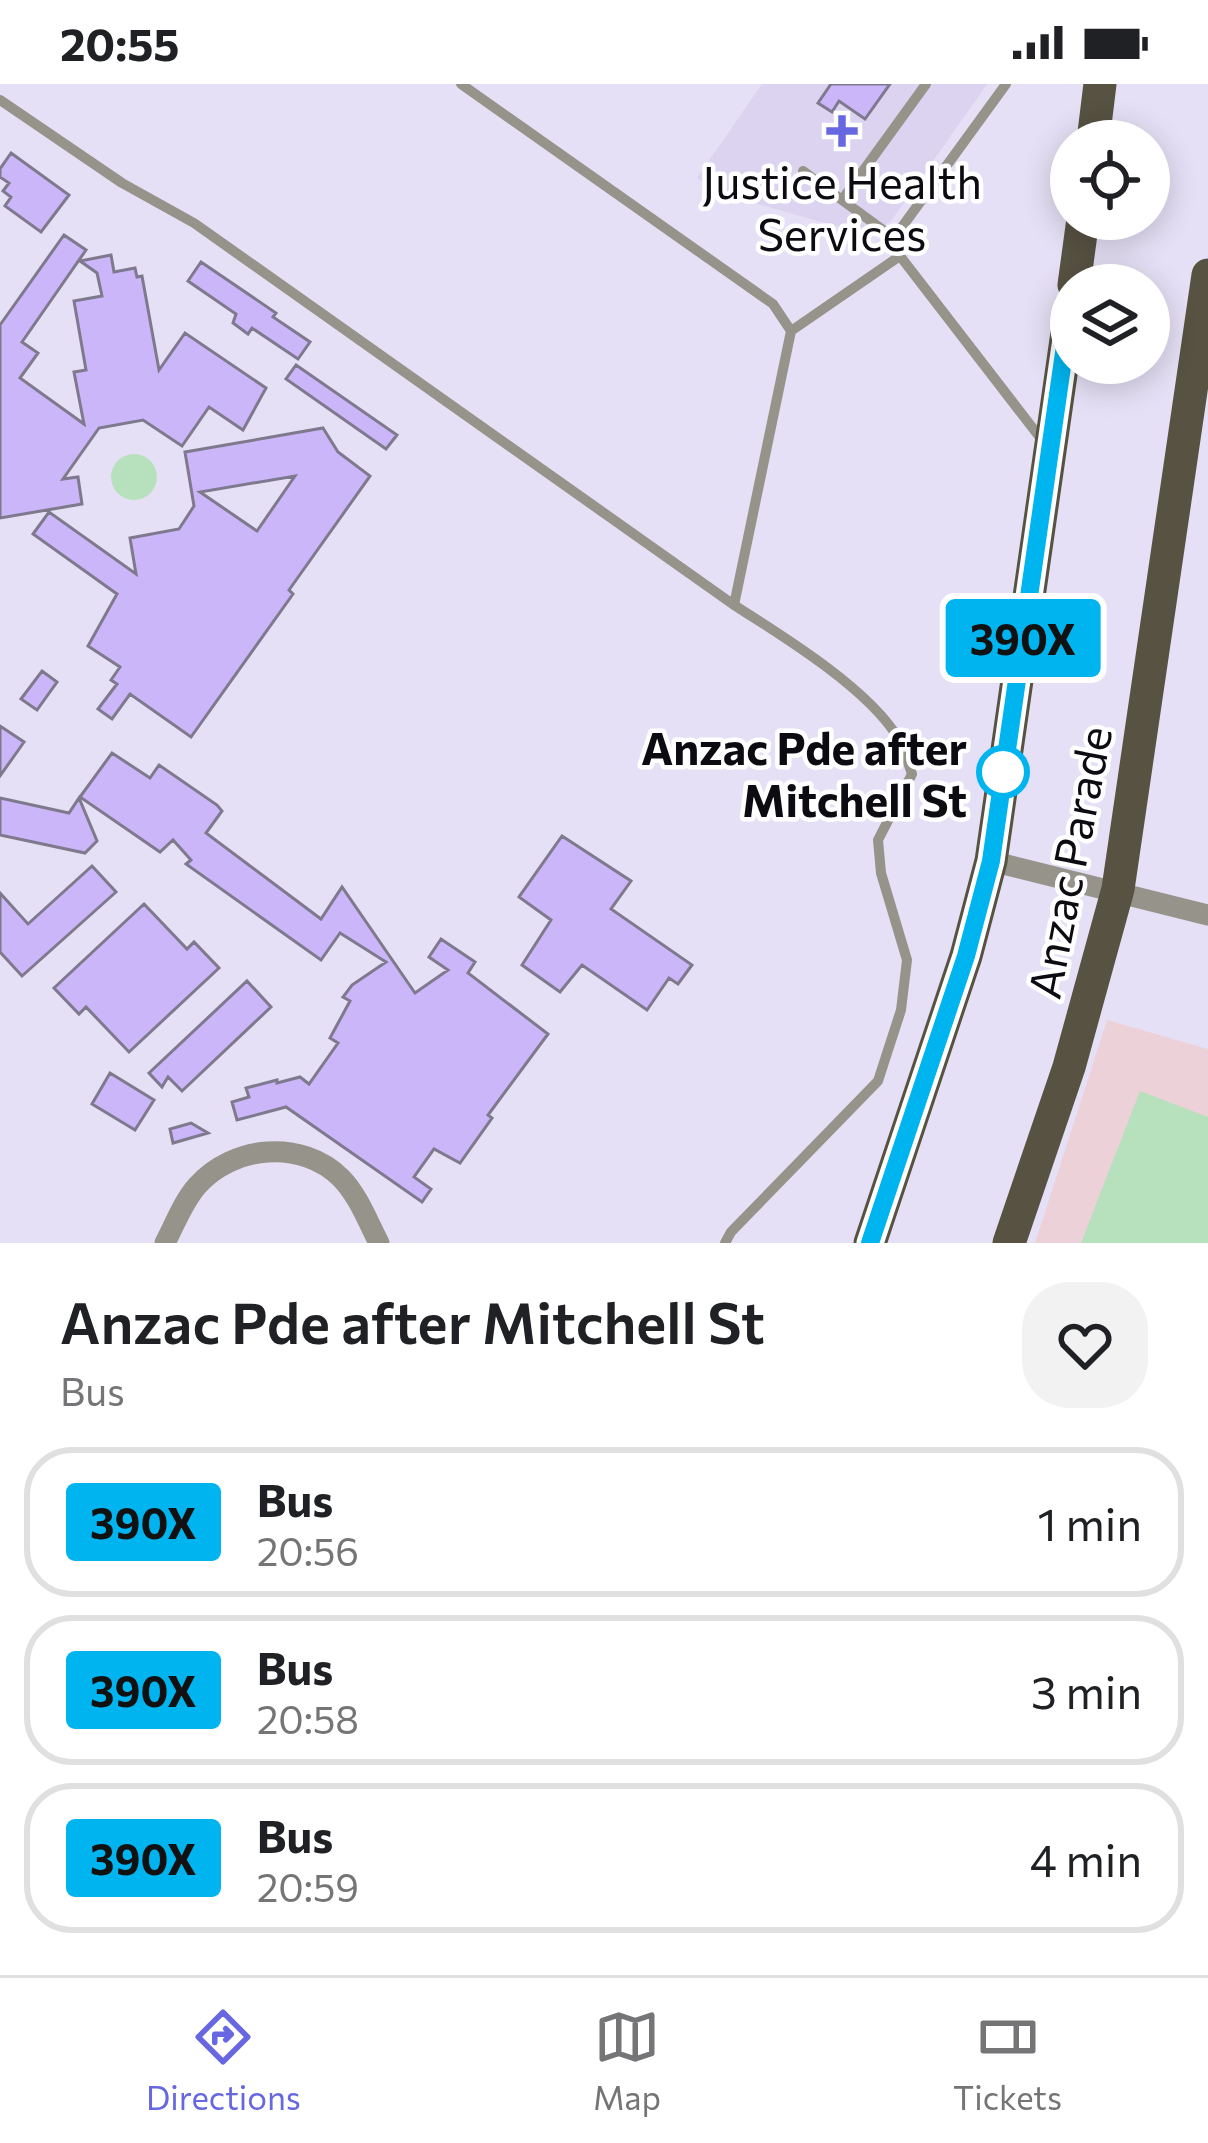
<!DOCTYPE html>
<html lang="en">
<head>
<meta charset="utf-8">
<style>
	:root { --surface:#fff; --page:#f2f2f2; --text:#202124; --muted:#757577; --line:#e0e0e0; --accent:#6768e1 }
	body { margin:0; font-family:Commissioner,sans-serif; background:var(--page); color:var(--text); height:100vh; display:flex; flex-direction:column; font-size:45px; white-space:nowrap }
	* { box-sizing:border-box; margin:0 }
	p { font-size:39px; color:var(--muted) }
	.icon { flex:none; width:66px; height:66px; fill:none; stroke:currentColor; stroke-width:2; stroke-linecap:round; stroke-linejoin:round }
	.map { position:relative; height:1159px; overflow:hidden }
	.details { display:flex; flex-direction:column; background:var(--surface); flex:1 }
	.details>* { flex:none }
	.badge { padding:0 24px; border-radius:9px; font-size:42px; line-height:78px }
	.tools { position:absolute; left:1050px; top:36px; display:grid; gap:24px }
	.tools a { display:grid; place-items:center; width:120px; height:120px; border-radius:50%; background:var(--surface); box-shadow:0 6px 30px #0003; font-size:60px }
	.map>.badge { position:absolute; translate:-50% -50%; box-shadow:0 0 0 6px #fff }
	.round { display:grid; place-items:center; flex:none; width:126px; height:126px; border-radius:48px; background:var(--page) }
	.overview { display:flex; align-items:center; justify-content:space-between; height:204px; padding:0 60px }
	h1 { font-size:57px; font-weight:600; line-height:90px }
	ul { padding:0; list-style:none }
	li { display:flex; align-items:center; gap:36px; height:150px; margin:0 24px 18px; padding:0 36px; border:6px solid var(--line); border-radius:48px }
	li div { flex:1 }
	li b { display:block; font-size:45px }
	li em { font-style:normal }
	li .badge { min-width:132px; font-weight:700; text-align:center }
	.status { display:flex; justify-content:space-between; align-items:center; height:84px; padding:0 60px; background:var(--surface); direction:ltr }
	.status svg { height:33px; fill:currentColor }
	.menu { display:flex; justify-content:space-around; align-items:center; height:168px; border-top:3px solid var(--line); background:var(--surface); font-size:33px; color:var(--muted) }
	.menu a { display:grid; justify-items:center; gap:6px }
	.menu .on { color:var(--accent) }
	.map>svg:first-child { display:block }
	.built { fill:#dbd3f0 }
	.education { fill:#ecd2d8 }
	.green { fill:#b7e0bc }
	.building { fill:#cbb6fa; stroke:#7f798d; stroke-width:3; fill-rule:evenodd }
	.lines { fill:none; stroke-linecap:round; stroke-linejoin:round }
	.service { stroke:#96938a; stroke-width:10 }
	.minor { stroke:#96938a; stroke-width:21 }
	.primary { stroke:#575242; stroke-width:33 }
	.line-casing { stroke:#fff; stroke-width:27 }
	.line { stroke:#00b5ef; stroke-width:18 }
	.poi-dot { fill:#6768e1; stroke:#fff; stroke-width:4.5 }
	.stop-dot { fill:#fff; stroke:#00b5ef; stroke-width:6 }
	.labels { text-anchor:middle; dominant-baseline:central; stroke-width:9; stroke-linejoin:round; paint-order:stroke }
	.poi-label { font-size:45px; fill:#0d0b12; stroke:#fff }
	.stop-label { font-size:45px; font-weight:bold; fill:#0d0b12; stroke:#fff; text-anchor:end }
	.street-label { font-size:45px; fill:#0d0b12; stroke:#fff }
</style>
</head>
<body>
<div class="status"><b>20:55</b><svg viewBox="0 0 49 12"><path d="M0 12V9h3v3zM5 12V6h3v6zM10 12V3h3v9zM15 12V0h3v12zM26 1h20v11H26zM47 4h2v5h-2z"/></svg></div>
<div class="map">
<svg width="1208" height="1159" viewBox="0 0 1208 1159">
	<rect width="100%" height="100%" fill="#e6e0f6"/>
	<path class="built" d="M762 0H987L891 137 857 162 845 145 720 109 697 94Z"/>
	<path class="education" d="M1107 936 1208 965V1159H1035Z"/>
	<path class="green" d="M111 393a23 23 0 1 1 46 0a23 23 0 1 1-46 0Z
		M1140 1007 1208 1033V1159H1081Z"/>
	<path class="building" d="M831 0H890L865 35 839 17 832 28 818 19Z
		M11 69 69 111 41 148 5 122 11 113 3 107 9 99 0 93V85Z
		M64 151 86 166 22 258 38 269 20 294 84 340 74 288 86 286 74 217 102 212 97 189 80 177 111 171 114 188 135 184 137 193 142 192 159 286 185 249 266 304 243 346 209 323 182 362 143 336 99 344 63 395 78 393 82 420 0 434V241Z
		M201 178 276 229 273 233 310 258 298 275 252 244 248 250 233 239 236 230 188 197Z
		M296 281 397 351 386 365 286 295Z
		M323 344 338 368 370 392 289 506 293 510 191 653 130 610 112 635 98 625 117 600 111 596 120 583 88 562 117 510 33 450 49 428 136 490 130 454 179 445 194 422 185 368ZM295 392 257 447 200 408Z
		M42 587 57 598 37 626 21 615Z
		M0 642 24 658 0 692Z
		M112 669 150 694 159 681 217 721 222 727 206 749 321 835 342 803 415 909 448 886 429 873 441 855 475 878 468 889 548 950 488 1031 492 1034 460 1079 434 1065 414 1093 431 1105 422 1118 286 1023 237 1036 232 1018 249 1013 246 1004 277 996V999L300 993 309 1000 338 959 330 954 350 917 343 913 352 901 386 878 340 849 321 876 186 780 191 776 173 756 160 768 80 713Z
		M0 714 69 729 79 714 97 757 85 769 0 751Z
		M562 752 631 797 611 825 692 881 678 900 669 894 647 926 582 881 560 908 522 881 551 836 519 813Z
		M92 782 116 808 22 892 0 868V809L28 840Z
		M144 820 187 865 194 858 219 884 129 968 86 923 79 930 54 904Z
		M247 897 271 923 182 1007 168 993 162 1003 149 989Z
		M110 989 154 1016 135 1046 92 1020Z
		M191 1039 208 1049 173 1059 170 1045Z"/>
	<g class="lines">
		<path class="service" d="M461 0 773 220 791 247
			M1006 0 894 154 900 172 1045 360
			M0 16 122 99 194 139 734 521C783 552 869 605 898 654 904 665 908 679 912 690L878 756 881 789 907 876 901 926 878 997 731 1148 725 1159
			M803 87 842 116
			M894 154 842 116 926 0
			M734 521 791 247 900 172"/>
		<path class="minor" d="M991 777 1208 831
			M165 1159C175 1140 183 1118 197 1102 233 1061 302 1055 341 1094 358 1111 368 1138 379 1159"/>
		<path class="primary" d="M1093 57 1100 0
			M1074 201 1083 135
			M870 1159 966 872 991 777 1071 221
			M1009 1159 1069 983 1118 805 1208 191"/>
	</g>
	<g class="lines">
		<g class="line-casing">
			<path id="line" d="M870 1159 966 872 991 777 1071 220"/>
		</g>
		<use href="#line" class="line"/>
	</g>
	<path class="poi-dot" d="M836 29h12v12h12v12h-12v12h-12v-12h-12v-12h12z"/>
	<circle class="stop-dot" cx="1003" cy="688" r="24"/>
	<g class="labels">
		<g class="poi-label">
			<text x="842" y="96">Justice Health<tspan x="842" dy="52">Services</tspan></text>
		</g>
		<g class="stop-label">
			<text x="967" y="662">Anzac Pde after<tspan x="967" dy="52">Mitchell St</tspan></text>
		</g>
		<g class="street-label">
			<text transform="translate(1068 778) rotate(-79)">Anzac Parade</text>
		</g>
	</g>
</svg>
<div class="tools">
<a><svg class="icon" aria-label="locate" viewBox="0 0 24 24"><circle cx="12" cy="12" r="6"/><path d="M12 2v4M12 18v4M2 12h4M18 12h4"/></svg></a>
<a><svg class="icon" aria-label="layers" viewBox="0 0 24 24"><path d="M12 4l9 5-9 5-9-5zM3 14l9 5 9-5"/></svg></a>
</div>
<b class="badge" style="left:1023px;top:554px;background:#00b5ef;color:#111">390X</b>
</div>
<section class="details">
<div class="overview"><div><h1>Anzac Pde after Mitchell St</h1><p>Bus</p></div><a class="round"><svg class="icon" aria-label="heart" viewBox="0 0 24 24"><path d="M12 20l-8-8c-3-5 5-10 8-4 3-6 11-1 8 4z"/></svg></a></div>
<ul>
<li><span class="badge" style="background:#00b5ef;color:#111">390X</span><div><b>Bus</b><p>20:56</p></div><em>1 min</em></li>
<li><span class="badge" style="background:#00b5ef;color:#111">390X</span><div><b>Bus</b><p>20:58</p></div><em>3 min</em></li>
<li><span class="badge" style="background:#00b5ef;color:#111">390X</span><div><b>Bus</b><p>20:59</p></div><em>4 min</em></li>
</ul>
</section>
<nav class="menu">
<a class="on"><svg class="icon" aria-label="directions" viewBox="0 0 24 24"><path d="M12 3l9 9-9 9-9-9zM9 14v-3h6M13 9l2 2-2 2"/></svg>Directions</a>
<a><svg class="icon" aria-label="map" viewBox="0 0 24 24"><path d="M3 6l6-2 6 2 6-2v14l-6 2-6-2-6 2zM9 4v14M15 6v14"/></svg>Map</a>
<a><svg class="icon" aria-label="tickets" viewBox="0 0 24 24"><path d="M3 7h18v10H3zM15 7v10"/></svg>Tickets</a>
</nav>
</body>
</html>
